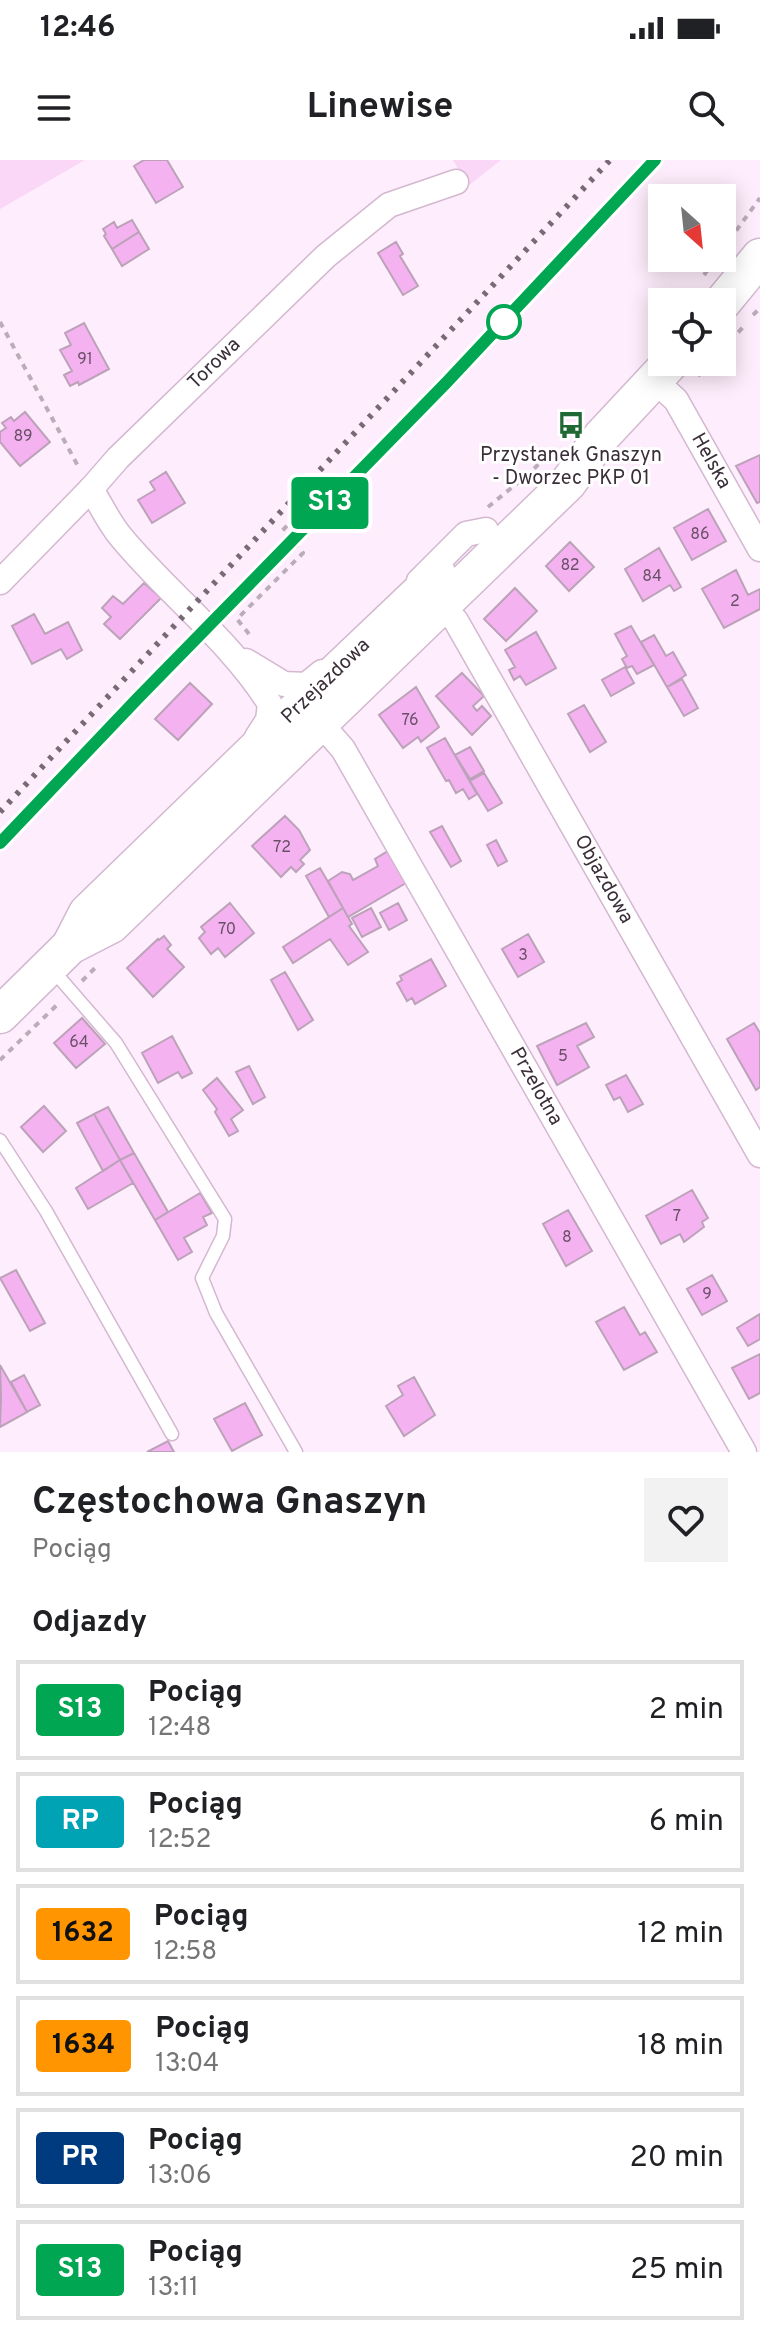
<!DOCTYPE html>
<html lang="pl">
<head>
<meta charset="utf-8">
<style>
	:root { --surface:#fff; --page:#f2f2f2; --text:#202124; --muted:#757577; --line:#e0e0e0 }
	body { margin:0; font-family:Overpass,sans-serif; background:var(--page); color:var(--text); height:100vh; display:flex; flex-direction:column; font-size:30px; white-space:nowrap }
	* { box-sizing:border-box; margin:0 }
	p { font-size:26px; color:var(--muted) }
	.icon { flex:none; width:44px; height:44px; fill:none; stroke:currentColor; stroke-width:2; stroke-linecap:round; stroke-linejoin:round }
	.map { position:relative; height:1292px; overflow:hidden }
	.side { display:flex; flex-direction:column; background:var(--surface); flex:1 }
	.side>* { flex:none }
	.badge { padding:0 16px; border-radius:6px; font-size:28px; line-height:52px }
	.needle { width:52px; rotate:153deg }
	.controls { position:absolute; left:648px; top:24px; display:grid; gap:16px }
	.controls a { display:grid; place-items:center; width:88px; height:88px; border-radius:0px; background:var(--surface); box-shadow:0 4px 20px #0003; font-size:40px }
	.map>.badge { position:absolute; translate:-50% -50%; box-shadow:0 0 0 4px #fff }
	h2 { padding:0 32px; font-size:30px; line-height:72px }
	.round { display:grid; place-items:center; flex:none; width:84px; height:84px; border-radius:0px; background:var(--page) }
	.overview { display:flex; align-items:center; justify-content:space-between; height:136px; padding:0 32px }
	h1 { font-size:38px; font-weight:700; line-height:60px }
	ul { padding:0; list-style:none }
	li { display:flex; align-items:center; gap:24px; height:100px; margin:0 16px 12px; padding:0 16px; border:4px solid var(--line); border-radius:0px }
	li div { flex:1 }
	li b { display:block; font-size:30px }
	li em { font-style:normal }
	li .badge { min-width:88px; font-weight:700; text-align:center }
	.status { display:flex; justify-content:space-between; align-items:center; height:56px; padding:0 40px; background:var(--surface); direction:ltr }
	.status svg { height:22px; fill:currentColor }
	header { display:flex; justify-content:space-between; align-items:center; height:104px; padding:0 32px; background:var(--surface); font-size:36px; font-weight:700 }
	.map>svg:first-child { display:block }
	.green { fill:#fad6f7 }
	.building { fill:#f5b2f0; stroke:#bca2b9; stroke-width:2 }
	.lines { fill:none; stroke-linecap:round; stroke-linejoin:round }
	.lane-casing { stroke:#d3b8d0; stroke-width:15 }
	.street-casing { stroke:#d3b8d0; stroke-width:27 }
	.primary-casing { stroke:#d3b8d0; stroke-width:39 }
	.path { stroke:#bbacba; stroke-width:4; stroke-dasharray:6 6; stroke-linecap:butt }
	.lane { stroke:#fff; stroke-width:12 }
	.street { stroke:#fff; stroke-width:24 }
	.primary { stroke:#fff; stroke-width:36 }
	.rail { stroke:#776a75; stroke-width:6; stroke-dasharray:4 8; stroke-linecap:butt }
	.line-casing { stroke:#fff; stroke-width:18 }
	.line { stroke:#00a651; stroke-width:12 }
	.stop-dot { fill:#fff; stroke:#00a651; stroke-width:4 }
	.labels { text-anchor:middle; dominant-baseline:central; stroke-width:6; stroke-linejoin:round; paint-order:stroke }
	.number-label { font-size:16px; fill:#695067 }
	.street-label { font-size:20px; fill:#3a2f39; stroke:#fff }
	.poi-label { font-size:20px; fill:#3a2f39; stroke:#fff }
</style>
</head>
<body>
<div class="status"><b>12:46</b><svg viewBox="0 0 49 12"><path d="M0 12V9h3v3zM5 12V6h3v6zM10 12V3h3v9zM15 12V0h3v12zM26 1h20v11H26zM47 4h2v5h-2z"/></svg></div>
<header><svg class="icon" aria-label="menu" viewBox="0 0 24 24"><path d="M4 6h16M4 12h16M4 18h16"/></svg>Linewise<svg class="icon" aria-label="search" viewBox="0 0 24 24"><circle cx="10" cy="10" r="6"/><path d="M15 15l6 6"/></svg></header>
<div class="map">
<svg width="760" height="1292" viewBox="0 0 760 1292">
	<rect width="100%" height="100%" fill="#feedfc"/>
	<path class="green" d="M0 0H85L0 49Z
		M453 0H501L468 26Z"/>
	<path class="building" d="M144 0H167L183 27 156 43 134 6Z
		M132 60 139 72 112 89 104 76 106 74 103 69 114 62 117 68Z
		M139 72 149 89 122 106 112 89Z
		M396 82 403 94 400 96 418 126 403 135 378 93Z
		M84 163 109 209 79 225 78 222 70 226 64 215 72 211 60 190 71 185 65 173Z
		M25 252 50 282 20 306 0 282V272L6 268 2 263 11 257 14 261Z
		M760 295V342L757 343 736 306Z
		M166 312 185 343 152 363 138 340 155 330 150 322Z
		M708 349 726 381 692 400 674 368Z
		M570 382 594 407 569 431 546 406Z
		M659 388 681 427 674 431 670 425 643 441 625 409Z
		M736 410 748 435 760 429V449L724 468 702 429Z
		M144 423 161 438 120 479 104 464 111 457 102 448 113 436 123 444Z
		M515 428 537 451 506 481 484 459Z
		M34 454 45 474 68 462 82 490 67 499 61 489 32 504 12 466Z
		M631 466 654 505 637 514 632 506 627 508 622 499 627 496 615 474Z
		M536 472 556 508 526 525 520 516 514 520 509 510 515 507 505 490Z
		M654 475 666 496 673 492 686 515 667 527 641 482Z
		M625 507 634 523 611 536 602 520Z
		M462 513 484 536 473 546 477 551 482 546 491 556 472 575 436 536Z
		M682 519 698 548 684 556 667 527Z
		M190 523 212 544 178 580 155 559Z
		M416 527 439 567 421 582 418 577 403 588 379 555Z
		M584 545 606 582 590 592 568 554Z
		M445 578 477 634 469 639 463 629 456 633 449 620 446 621 427 588Z
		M470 587 484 611 470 619 455 595Z
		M484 613 502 643 488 651 470 621Z
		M285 656 299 670 310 690 300 700 304 704 296 712 291 707 281 717 252 686Z
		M442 666 461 701 451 707 430 672Z
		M496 680 507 701 498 706 487 685Z
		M388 691 406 723 348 757 328 721 342 712 350 714 353 720 378 706 375 699Z
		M320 708 343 748 329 757 306 716Z
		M230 743 254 773 225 797 218 788 211 794 199 778 205 772 201 767Z
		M398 743 407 760 389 770 380 753Z
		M343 748 352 764 349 766 368 792 348 805 330 779 293 803 283 787Z
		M371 748 381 767 362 777 352 758Z
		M528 774 544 802 518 817 502 789Z
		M164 776 171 785 167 789 184 807 153 837 127 808 158 779 159 780Z
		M431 799 446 826 415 844 412 838 407 841 397 823 402 820 400 816Z
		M285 812 313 860 298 870 271 820Z
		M82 858 105 884 76 908 54 883Z
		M586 863 594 877 577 886 589 907 557 925 537 886Z
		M754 863 760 873V927L756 930 727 879Z
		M172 876 192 913 182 918 178 912 158 923 142 893Z
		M249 906 265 937 253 944 236 912Z
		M626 915 643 944 628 952 620 937 614 940 606 925Z
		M217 918 243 950 231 959 238 971 229 976 215 952 217 949 203 930Z
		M44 946 66 971 43 992 21 967Z
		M108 947 134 993 120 1000 94 954Z
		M94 954 120 1000 103 1011 77 963Z
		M134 993 168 1052 155 1060 120 1000Z
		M120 1000 133 1023 88 1049 76 1028Z
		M692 1030 708 1058 702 1062 704 1067 684 1082 680 1074 661 1084 646 1056Z
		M200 1033 212 1053 203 1057 207 1065 184 1078 192 1092 178 1100 155 1060Z
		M568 1050 592 1091 566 1106 543 1064Z
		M16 1110 45 1163 30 1171 0 1118Z
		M712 1115 727 1141 702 1155 687 1129Z
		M624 1147 640 1175 645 1172 657 1192 624 1210 596 1162Z
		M760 1154V1179L748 1186 737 1168Z
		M760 1194V1233L749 1239 732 1208Z
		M0 1205 27 1252 0 1267 1 1238Z
		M24 1215 40 1245 27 1252 11 1222Z
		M414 1217 435 1255 404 1276 386 1246 403 1235 398 1226Z
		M245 1243 262 1275 232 1291 214 1259Z
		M168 1281 174 1292H147Z"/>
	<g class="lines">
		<g class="lane-casing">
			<path id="lane" d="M51 808 116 883 225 1059 223 1076 202 1118 216 1153 296 1292
				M0 980 46 1051 172 1274"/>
		</g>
		<g class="street-casing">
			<g id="street">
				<path id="s1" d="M654 220 676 240 760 389"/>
				<path d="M91 329C101 345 109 363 121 377 169 435 230 480 270 544L268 560 257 577"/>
				<path d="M419 421 466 374 486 370"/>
				<path id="s2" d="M0 422 91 329 118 298 326 96 389 45 456 22"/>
				<path id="s3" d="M442 446 456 461 760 995"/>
				<path d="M246 501 284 524 306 525 322 512"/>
				<path id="s4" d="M321 564 343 589 744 1292"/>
			</g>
		</g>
		<g class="primary-casing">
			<g id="primary">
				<path d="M722 143 760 97"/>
				<path id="s5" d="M70 786 87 753 293 553 438 415"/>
				<path d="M0 855 70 786 111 765 568 323 601 277 671 202"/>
			</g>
		</g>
		<path class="path" d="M722 90 760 38
			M704 115 716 98
			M688 142 692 133
			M753 155 760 148
			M0 162 78 306
			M722 190 745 165
			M698 216 711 202
			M488 347 531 312 553 289
			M249 474 237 459 303 393 282 371 309 343
			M82 821 96 807
			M0 900 59 843"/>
		<use href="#lane" class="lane"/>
		<use href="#street" class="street"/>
		<use href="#primary" class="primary"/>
		<path class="rail" d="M0 652 610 0
			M0 683 156 519 446 223 655 0"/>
	</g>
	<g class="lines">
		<g class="line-casing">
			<path id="line" d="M0 683 138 538 446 223 655 0"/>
		</g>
		<use href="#line" class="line"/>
	</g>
	<defs>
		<g id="bus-bare" transform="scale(2.16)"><path d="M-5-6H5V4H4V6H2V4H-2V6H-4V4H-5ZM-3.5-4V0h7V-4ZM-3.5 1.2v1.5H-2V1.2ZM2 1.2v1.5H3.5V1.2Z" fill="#206834" stroke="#fff" stroke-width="2.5" paint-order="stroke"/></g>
	</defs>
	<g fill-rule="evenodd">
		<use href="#bus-bare" x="571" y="265"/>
	</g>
	<circle class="stop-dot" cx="504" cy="162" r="16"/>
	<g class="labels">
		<g class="number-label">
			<text x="85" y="200">91</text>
			<text x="23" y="277">89</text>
			<text x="700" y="375">86</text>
			<text x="570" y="406">82</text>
			<text x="652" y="417">84</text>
			<text x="735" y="442">2</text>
			<text x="410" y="561">76</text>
			<text x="282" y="688">72</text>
			<text x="227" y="770">70</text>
			<text x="523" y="796">3</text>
			<text x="79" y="883">64</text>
			<text x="563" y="897">5</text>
			<text x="677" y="1057">7</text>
			<text x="567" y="1078">8</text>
			<text x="707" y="1135">9</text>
		</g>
		<g class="street-label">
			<text stroke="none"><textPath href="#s2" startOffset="306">Torowa</textPath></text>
			<text stroke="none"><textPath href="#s1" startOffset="100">Helska</textPath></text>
			<text stroke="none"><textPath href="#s5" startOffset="370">Przejazdowa</textPath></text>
			<text stroke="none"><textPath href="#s3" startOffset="318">Objazdowa</textPath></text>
			<text stroke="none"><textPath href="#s4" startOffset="422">Przelotna</textPath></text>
		</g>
		<g class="poi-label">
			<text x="571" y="296">Przystanek Gnaszyn<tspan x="571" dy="23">- Dworzec PKP 01</tspan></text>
		</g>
	</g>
</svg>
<div class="controls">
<a><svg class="needle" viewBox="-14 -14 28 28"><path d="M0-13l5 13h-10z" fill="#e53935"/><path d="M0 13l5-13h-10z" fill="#757577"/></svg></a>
<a><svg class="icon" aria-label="locate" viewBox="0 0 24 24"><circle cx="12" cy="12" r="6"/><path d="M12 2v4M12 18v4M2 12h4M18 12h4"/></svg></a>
</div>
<b class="badge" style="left:330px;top:343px;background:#00a651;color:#fff">S13</b>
</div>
<section class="side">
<div class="overview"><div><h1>Częstochowa Gnaszyn</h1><p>Pociąg</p></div><a class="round"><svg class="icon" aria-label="heart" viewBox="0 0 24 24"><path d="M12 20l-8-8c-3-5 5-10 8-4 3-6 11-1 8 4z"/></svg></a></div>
<h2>Odjazdy</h2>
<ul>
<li><span class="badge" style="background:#00a651;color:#fff">S13</span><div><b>Pociąg</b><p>12:48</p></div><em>2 min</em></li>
<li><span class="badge" style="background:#00a3b4;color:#fff">RP</span><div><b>Pociąg</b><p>12:52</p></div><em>6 min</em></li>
<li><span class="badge" style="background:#ff9500;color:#111">1632</span><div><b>Pociąg</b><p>12:58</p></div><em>12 min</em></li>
<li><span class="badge" style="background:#ff9500;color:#111">1634</span><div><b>Pociąg</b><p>13:04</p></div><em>18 min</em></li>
<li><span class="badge" style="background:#003b80;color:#fff">PR</span><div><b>Pociąg</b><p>13:06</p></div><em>20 min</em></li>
<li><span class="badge" style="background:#00a651;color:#fff">S13</span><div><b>Pociąg</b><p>13:11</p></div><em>25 min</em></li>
</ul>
</section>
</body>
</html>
